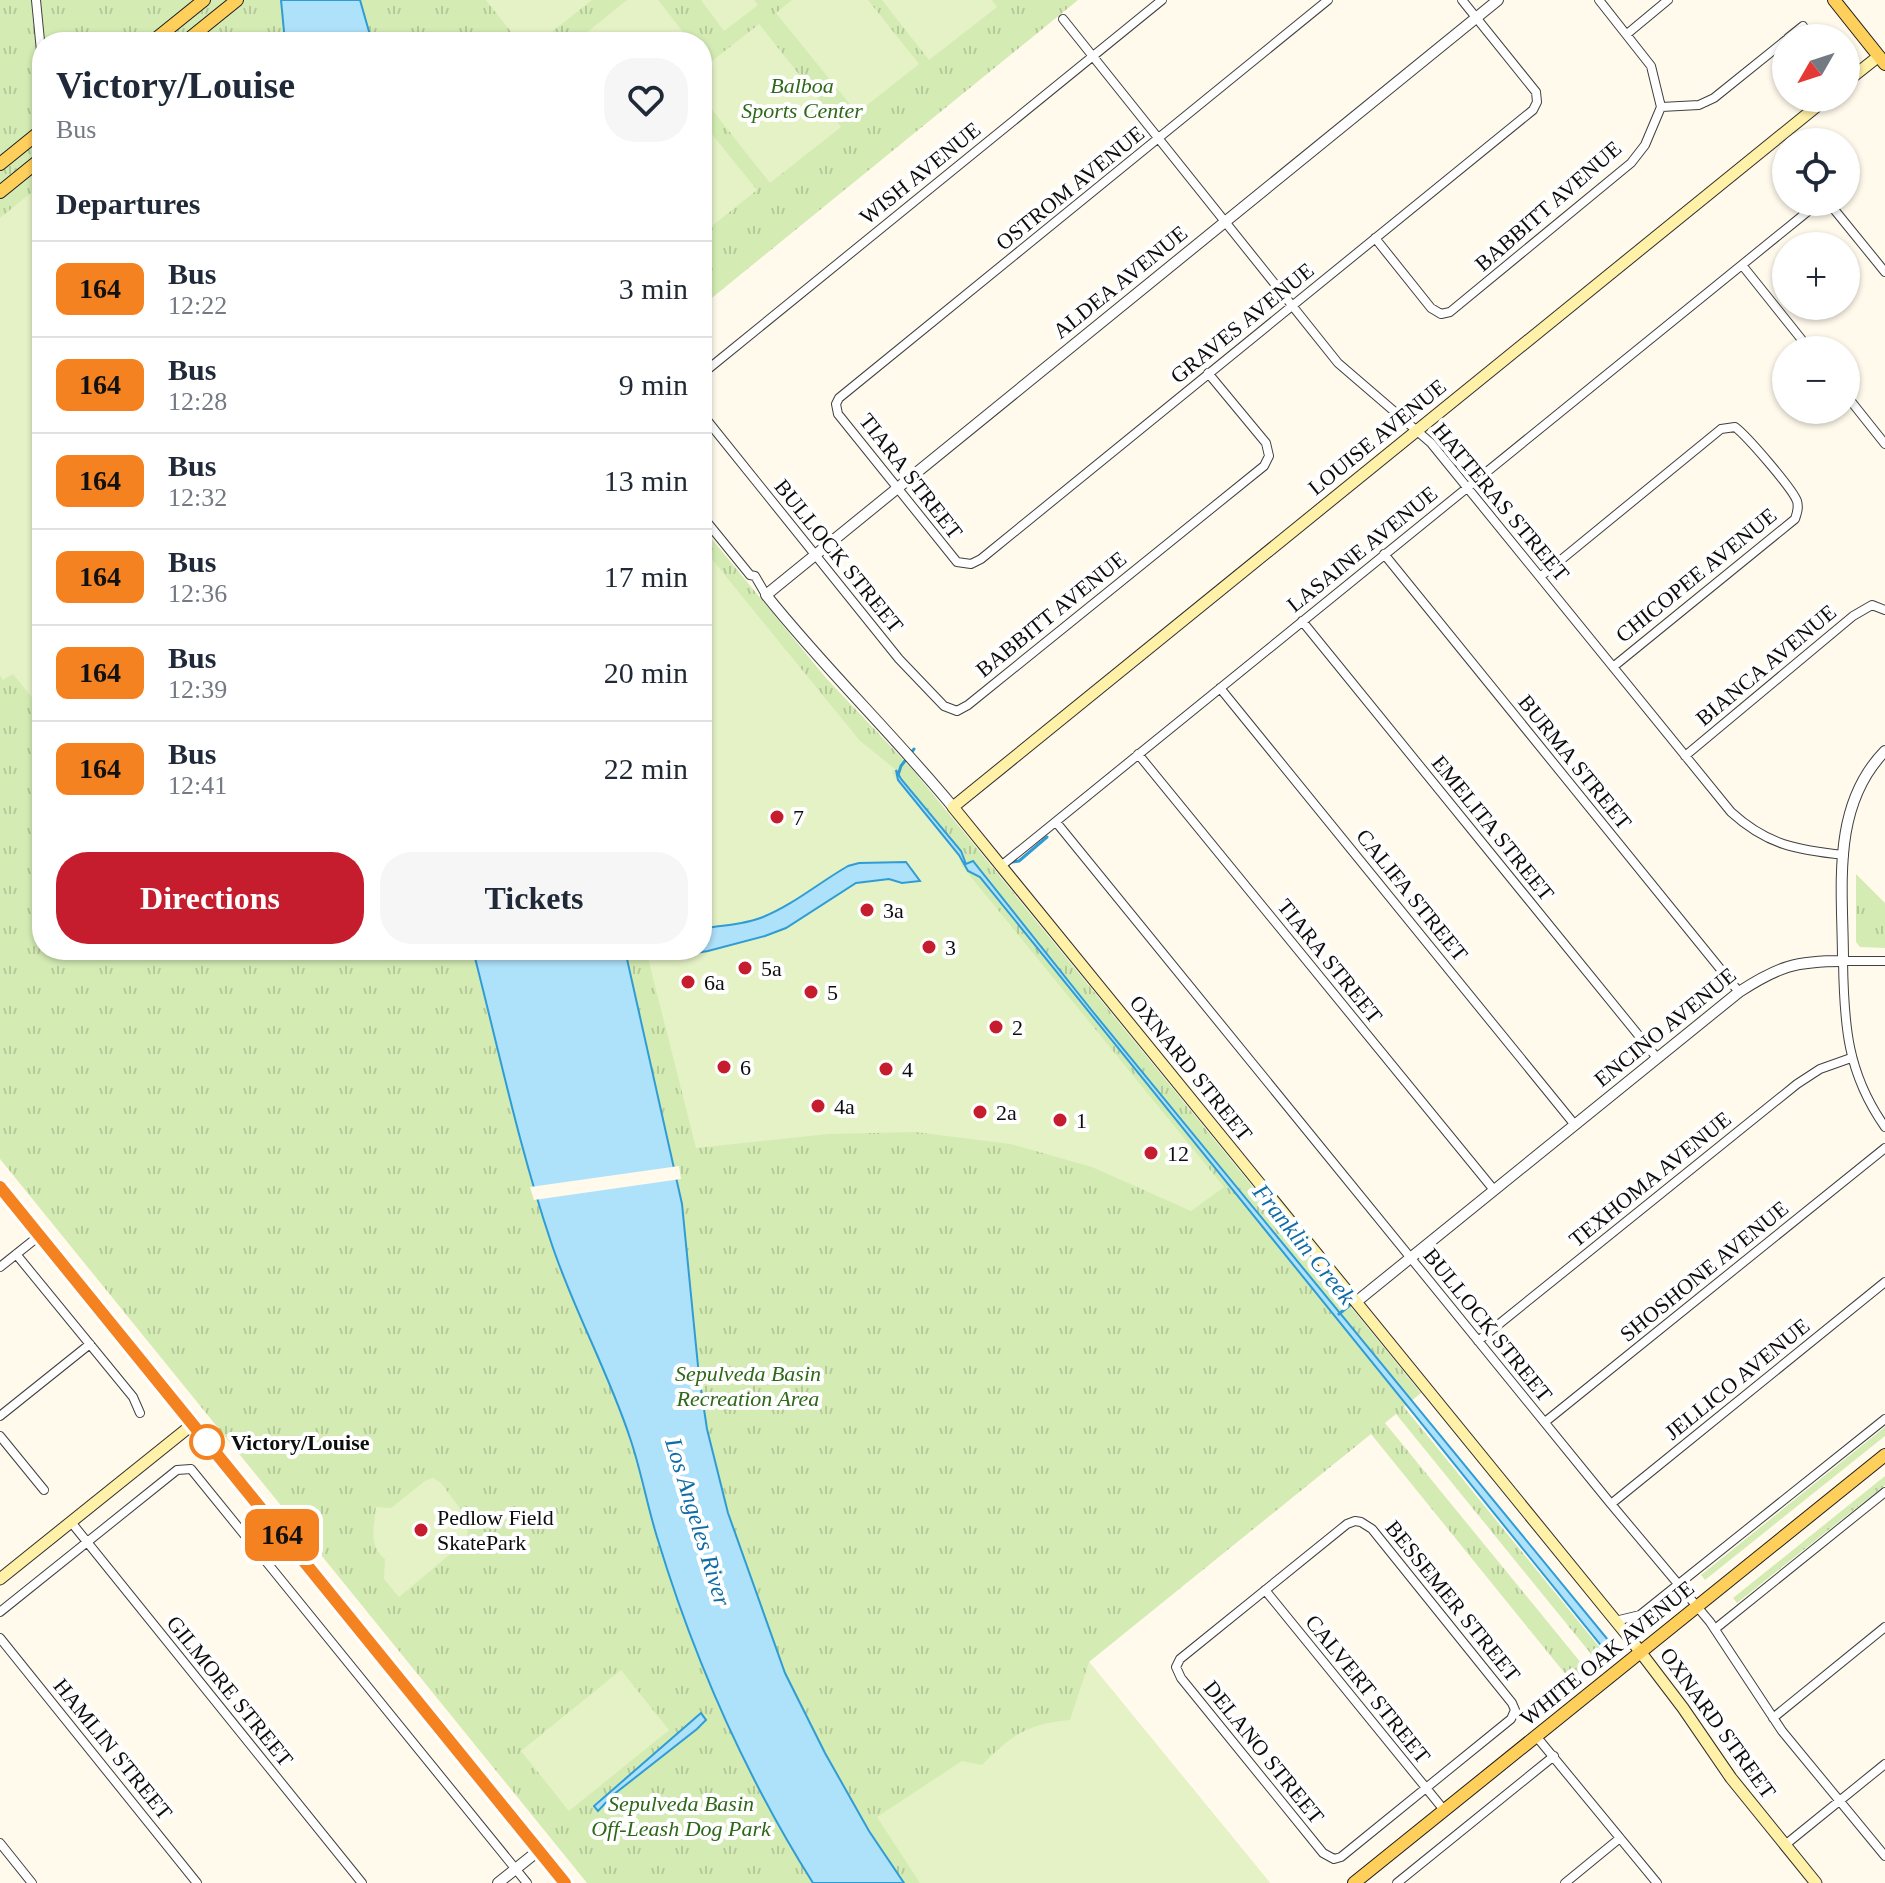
<!DOCTYPE html>
<html lang="en">
<head>
<meta charset="utf-8">
<style>
	:root { --surface:#fff; --page:#f6f6f7; --text:#1f2937; --muted:#747a83; --line:#e0e1e3; --accent:#c51d2d }
	body { margin:0; font-family:Georgia,serif; background:var(--page); color:var(--text); height:100vh; display:flex; flex-direction:column; font-size:30px; white-space:nowrap }
	* { box-sizing:border-box; margin:0 }
	p { font-size:26px; color:var(--muted) }
	.icon { flex:none; width:44px; height:44px; fill:none; stroke:currentColor; stroke-width:2; stroke-linecap:round; stroke-linejoin:round }
	.map { position:relative; flex:1; overflow:hidden }
	.side { position:absolute; left:32px; top:32px; width:680px; height:928px; display:flex; flex-direction:column; background:var(--surface); border-radius:32px; box-shadow:0 2px 6px #0004 }
	.side>* { flex:none }
	.badge { padding:0 16px; border-radius:12px; font-size:28px; line-height:52px }
	.needle { width:52px; rotate:231deg }
	.fabs { position:absolute; left:1772px; top:24px; display:grid; gap:16px }
	.fabs a { display:grid; place-items:center; width:88px; height:88px; border-radius:50%; background:var(--surface); box-shadow:0 2px 6px #0004; font-size:40px }
	.map>.badge { position:absolute; translate:-50% -50%; box-shadow:0 0 0 4px #fff }
	h2 { padding:0 24px; font-size:30px; line-height:72px }
	.round { display:grid; place-items:center; flex:none; width:84px; height:84px; border-radius:32px; background:var(--page) }
	.head { display:flex; align-items:center; justify-content:space-between; height:136px; padding:0 24px }
	h1 { font-size:38px; font-weight:700; line-height:60px }
	.cta { display:flex; gap:16px; margin-top:auto; padding:16px 24px }
	.cta a { flex:1; height:92px; border-radius:32px; background:var(--accent); color:#fff; font-size:32px; font-weight:700; line-height:92px; text-align:center }
	.cta a+a { background:var(--page); color:var(--text) }
	ul { padding:0; list-style:none }
	li { display:flex; align-items:center; gap:24px; height:96px; padding:0 24px; border-top:2px solid var(--line) }
	li div { flex:1 }
	li b { display:block; font-size:30px }
	li em { font-style:normal }
	li .badge { min-width:88px; font-weight:700; text-align:center }
	.map>svg:first-child { display:block }
	.grass { fill:url(#grass-tufts) }
	.pitch { fill:#e5f2c6 }
	.water { fill:#aee1fa; stroke:#309cd5; stroke-width:2 }
	.pier { fill:#fffaec }
	.lines { fill:none; stroke-linecap:round; stroke-linejoin:round }
	.stream { stroke:#309cd5; stroke-width:3 }
	.minor-casing { stroke:#404040; stroke-width:10 }
	.tertiary-casing { stroke:#404040; stroke-width:12 }
	.secondary-casing { stroke:#2f2f2f; stroke-width:13 }
	.primary-casing { stroke:#1e1e1e; stroke-width:14 }
	.minor { stroke:#fff; stroke-width:8 }
	.tertiary { stroke:#fff; stroke-width:10 }
	.secondary { stroke:#fff1a7; stroke-width:11 }
	.primary { stroke:#ffcf5c; stroke-width:12 }
	.line-casing { stroke:#fff; stroke-width:18 }
	.line { stroke:#f58220; stroke-width:12 }
	.poi-dot { fill:#c51d2d; stroke:#fff; stroke-width:3 }
	.stop-dot { fill:#fff; stroke:#f58220; stroke-width:4 }
	.labels { text-anchor:middle; dominant-baseline:central; stroke-width:8; stroke-linejoin:round; paint-order:stroke }
	.park-label { font-size:22px; font-style:italic; fill:#2e6819; stroke:#fff }
	.street-label { font-size:22px; fill:#0d0d0d; stroke:#fff }
	.poi-label { font-size:22px; fill:#0d0d0d; stroke:#fff; text-anchor:start }
	.stop-label { font-size:22px; font-weight:bold; fill:#0d0d0d; stroke:#fff; text-anchor:start }
	.water-label { font-size:24px; font-style:italic; fill:#0f6ca6; stroke:#fff }
</style>
</head>
<body>
<div class="map">
<svg width="1885" height="1883" viewBox="0 0 1885 1883">
	<defs>
		<pattern id="grass-tufts" width="24" height="20" patternUnits="userSpaceOnUse" patternTransform="scale(2)"><rect width="24" height="20" fill="#d4ecb4"/><path d="M3 7l-1-3M5 7V3M7 7l1-3M15 17l-1-3M17 17v-4M19 17l1-3" fill="none" stroke="#b5c99a"/></pattern>
	</defs>
	<rect width="100%" height="100%" fill="#fffaec"/>
	<path class="grass" d="M0 0H1078L702 306V42H42V950H702V527L826 678 914 771 1421 1393 1404 1407 1605 1654 1596 1660 1396 1414 1385 1423 1586 1669 1571 1681 1371 1434 1089 1662 1270 1883H587L0 1159Z
		M1856 874 1885 903V948L1860 947 1856 942Z
		M1885 1427V1436L1705 1580 1701 1575Z
		M1885 1476V1485L1737 1603 1733 1598Z"/>
	<path class="pitch" d="M486 0H592L539 42H519Z
		M627 0H658L691 42H575Z
		M701 0H754L758 5 724 31Z
		M792 0H868L919 64 857 113 776 13Z
		M882 0H992L997 7 929 60Z
		M759 24 841 127 770 183 702 97V69Z
		M702 122 757 190 702 234Z
		M42 184V710L13 674 3 680 0 676V218Z
		M702 547 860 741 895 769 892 772 898 781 959 856 962 866 1224 1187 1191 1211 1092 1167 1011 1144 915 1132 828 1134 696 1148 646 950H702Z
		M433 1478 441 1483 468 1519 467 1540 399 1597 384 1579 385 1559C368 1546 374 1526 376 1507L391 1508 425 1481Z
		M1089 1662 1270 1883H920L877 1817 962 1761 982 1765C1012 1735 1027 1724 1070 1720Z
		M621 1670 669 1730 569 1811 521 1751Z"/>
	<path class="water" d="M281 0H360L372 42H285Z
		M896 770 901 779 961 851 966 864 973 861 1093 1012 1613 1646 1607 1653 980 877 968 871 959 855 898 780Z
		M906 862 920 881 902 883 889 879 856 883 786 928 765 936 708 951 677 956 643 950H702V929C722 925 744 925 763 917 793 905 820 882 848 866L859 863Z
		M473 950H625L682 1204 699 1376 707 1429 728 1513 785 1673 825 1753 869 1831 904 1883H813C745 1775 694 1659 657 1537 647 1505 641 1470 630 1438 608 1371 573 1309 551 1242 519 1147 498 1047 473 950Z
		M701 1713 706 1720 697 1729 613 1795 598 1811 594 1806Z"/>
	<path class="pier" d="M679 1166 681 1179 534 1200 530 1187Z"/>
	<g class="lines">
		<path class="stream" d="M898 775 901 766 914 749
			M1012 862 1019 861 1047 837
			M1339 1314 1351 1304"/>
		<g class="minor-casing">
			<path id="minor" d="M36 0 42 61
				M1328 0 839 398 836 404 838 414 957 562 971 564 981 559 1533 110 1537 102 1536 92 1462 0
				M1599 0 1651 66 1661 107
				M1063 19 1338 363 1431 443 1731 812C1767 845 1797 850 1844 855
				M1627 34 1668 0
				M1788 38 1803 26
				M1375 238 1431 308 1441 314 1450 312 1631 163 1645 145 1661 107 1699 105 1714 98 1786 40
				M1742 265 1810 350
				M702 374 1162 0
				M1846 395 1885 444
				M702 414 899 659 944 706 957 711 968 705 1264 466 1269 456 1266 443 1208 373
				M702 516 750 575 755 576 766 595
				M1384 554 1739 992
				M1540 577 1721 429 1735 427C1747 436 1792 488 1797 501 1799 508 1797 513 1795 519L1613 667
				M1302 621 1657 1058
				M1220 688 1575 1125
				M1138 754 1494 1190
				M1685 756 1853 616 1872 605 1885 610
				M1056 822 1611 1504 1710 1622 1782 1731 1885 1856
				M1001 866 1812 208 1823 204 1833 208 1885 272
				M1885 961H1843C1844 1025 1847 1073 1885 1127
				M16 1254 133 1397 140 1413
				M0 1267 39 1236
				M1478 1341 1797 1084 1820 1069 1851 1058
				M0 1416 90 1344
				M1545 1422 1885 1148
				M0 1436 44 1490
				M1611 1504 1885 1282
				M1355 1521 1361 1522 1372 1529 1512 1703 1515 1710 1511 1719 1341 1857 1334 1859 1323 1853 1181 1678 1176 1667 1180 1659 1347 1524Z
				M71 1522 362 1883
				M1265 1590 1444 1810
				M0 1612 177 1470 191 1469 527 1883
				M1615 1621 1640 1615 1885 1419
				M1715 1629 1885 1492
				M0 1638 197 1883
				M1773 1718 1885 1627
				M1536 1736 1657 1883
				M0 1843 32 1883
				M1785 1845 1885 1764
				M1397 1883 1554 1756
				M1565 1883 1620 1838"/>
		</g>
		<g class="tertiary-casing">
			<path id="tertiary" d="M953 807C893 734 825 669 766 595L1498 0
				M1356 1302 1739 992C1779 966 1796 961 1843 961 1843 889 1830 807 1885 751
				M498 1883 538 1851"/>
		</g>
		<g class="secondary-casing">
			<path id="secondary" d="M1846 82 1879 56
				M0 1579 193 1424
				M1816 1883 1731 1778 1683 1708 1632 1641 953 807 1827 98"/>
		</g>
		<g class="primary-casing">
			<path id="primary" d="M1834 0 1885 64
				M152 42 204 0
				M185 42 237 0
				M0 164 42 130
				M0 192 42 158
				M0 1187 565 1883
				M1354 1883 1885 1455"/>
		</g>
		<use href="#minor" class="minor"/>
		<use href="#tertiary" class="tertiary"/>
		<use href="#secondary" class="secondary"/>
		<use href="#primary" class="primary"/>
	</g>
	<g class="lines">
		<g class="line-casing">
			<path id="line" d="M0 1187 565 1883"/>
		</g>
		<use href="#line" class="line"/>
	</g>
	<g class="poi-dot">
		<circle cx="777" cy="817" r="8"/>
		<circle cx="867" cy="910" r="8"/>
		<circle cx="929" cy="947" r="8"/>
		<circle cx="745" cy="968" r="8"/>
		<circle cx="688" cy="982" r="8"/>
		<circle cx="811" cy="992" r="8"/>
		<circle cx="996" cy="1027" r="8"/>
		<circle cx="724" cy="1067" r="8"/>
		<circle cx="886" cy="1069" r="8"/>
		<circle cx="818" cy="1106" r="8"/>
		<circle cx="980" cy="1112" r="8"/>
		<circle cx="1060" cy="1120" r="8"/>
		<circle cx="1151" cy="1153" r="8"/>
		<circle cx="421" cy="1530" r="8"/>
	</g>
	<circle class="stop-dot" cx="207" cy="1442" r="16"/>
	<g class="labels">
		<g class="park-label">
			<text x="802" y="85">Balboa<tspan x="802" dy="25">Sports Center</tspan></text>
			<text x="748" y="1373">Sepulveda Basin<tspan x="748" dy="25">Recreation Area</tspan></text>
			<text x="681" y="1803">Sepulveda Basin<tspan x="681" dy="25">Off-Leash Dog Park</tspan></text>
		</g>
		<g class="street-label">
			<text transform="translate(920 173) rotate(-39)">WISH AVENUE</text>
			<text transform="translate(1070 188) rotate(-39)">OSTROM AVENUE</text>
			<text transform="translate(1548 206) rotate(-41)">BABBITT AVENUE</text>
			<text transform="translate(1120 282) rotate(-39)">ALDEA AVENUE</text>
			<text transform="translate(1242 323) rotate(-39)">GRAVES AVENUE</text>
			<text transform="translate(1377 437) rotate(-39)">LOUISE AVENUE</text>
			<text transform="translate(911 476) rotate(52)">TIARA STREET</text>
			<text transform="translate(1501 502) rotate(50)">HATTERAS STREET</text>
			<text transform="translate(1362 549) rotate(-39)">LASAINE AVENUE</text>
			<text transform="translate(839 556) rotate(51)">BULLOCK STREET</text>
			<text transform="translate(1696 575) rotate(-39)">CHICOPEE AVENUE</text>
			<text transform="translate(1051 614) rotate(-39)">BABBITT AVENUE</text>
			<text transform="translate(1766 665) rotate(-40)">BIANCA AVENUE</text>
			<text transform="translate(1575 762) rotate(51)">BURMA STREET</text>
			<text transform="translate(1493 828) rotate(51)">EMELITA STREET</text>
			<text transform="translate(1412 895) rotate(51)">CALIFA STREET</text>
			<text transform="translate(1330 961) rotate(51)">TIARA STREET</text>
			<text transform="translate(1665 1027) rotate(-39)">ENCINO AVENUE</text>
			<text transform="translate(1191 1068) rotate(51)">OXNARD STREET</text>
			<text transform="translate(1650 1179) rotate(-39)">TEXHOMA AVENUE</text>
			<text transform="translate(1704 1271) rotate(-39)">SHOSHONE AVENUE</text>
			<text transform="translate(1488 1325) rotate(51)">BULLOCK STREET</text>
			<text transform="translate(1737 1379) rotate(-39)">JELLICO AVENUE</text>
			<text transform="translate(1453 1601) rotate(51)">BESSEMER STREET</text>
			<text transform="translate(1607 1653) rotate(-39)">WHITE OAK AVENUE</text>
			<text transform="translate(1368 1689) rotate(51)">CALVERT STREET</text>
			<text transform="translate(230 1691) rotate(51)">GILMORE STREET</text>
			<text transform="translate(1718 1723) rotate(54)">OXNARD STREET</text>
			<text transform="translate(113 1749) rotate(51)">HAMLIN STREET</text>
			<text transform="translate(1264 1752) rotate(51)">DELANO STREET</text>
		</g>
		<g class="poi-label">
			<text x="793" y="817">7</text>
			<text x="883" y="910">3a</text>
			<text x="945" y="947">3</text>
			<text x="761" y="968">5a</text>
			<text x="704" y="982">6a</text>
			<text x="827" y="992">5</text>
			<text x="1012" y="1027">2</text>
			<text x="740" y="1067">6</text>
			<text x="902" y="1069">4</text>
			<text x="834" y="1106">4a</text>
			<text x="996" y="1112">2a</text>
			<text x="1076" y="1120">1</text>
			<text x="1167" y="1153">12</text>
			<text x="437" y="1517">Pedlow Field<tspan x="437" dy="25">SkatePark</tspan></text>
		</g>
		<g class="stop-label">
			<text x="231" y="1442">Victory/Louise</text>
		</g>
		<g class="water-label">
			<text transform="translate(1304 1244) rotate(51)">Franklin Creek</text>
			<text transform="translate(698 1522) rotate(73)">Los Angeles River</text>
		</g>
	</g>
</svg>
<div class="fabs">
<a><svg class="needle" viewBox="-14 -14 28 28"><path d="M0-13l5 13h-10z" fill="#e53935"/><path d="M0 13l5-13h-10z" fill="#747a83"/></svg></a>
<a><svg class="icon" aria-label="locate" viewBox="0 0 24 24"><circle cx="12" cy="12" r="6"/><path d="M12 2v4M12 18v4M2 12h4M18 12h4"/></svg></a>
<a>+</a>
<a>−</a>
</div>
<b class="badge" style="left:282px;top:1535px;background:#f58220;color:#111">164</b>
<section class="side">
<div class="head"><div><h1>Victory/Louise</h1><p>Bus</p></div><a class="round"><svg class="icon" aria-label="heart" viewBox="0 0 24 24"><path d="M12 20l-8-8c-3-5 5-10 8-4 3-6 11-1 8 4z"/></svg></a></div>
<h2>Departures</h2>
<ul>
<li><span class="badge" style="background:#f58220;color:#111">164</span><div><b>Bus</b><p>12:22</p></div><em>3 min</em></li>
<li><span class="badge" style="background:#f58220;color:#111">164</span><div><b>Bus</b><p>12:28</p></div><em>9 min</em></li>
<li><span class="badge" style="background:#f58220;color:#111">164</span><div><b>Bus</b><p>12:32</p></div><em>13 min</em></li>
<li><span class="badge" style="background:#f58220;color:#111">164</span><div><b>Bus</b><p>12:36</p></div><em>17 min</em></li>
<li><span class="badge" style="background:#f58220;color:#111">164</span><div><b>Bus</b><p>12:39</p></div><em>20 min</em></li>
<li><span class="badge" style="background:#f58220;color:#111">164</span><div><b>Bus</b><p>12:41</p></div><em>22 min</em></li>
</ul>
<div class="cta"><a>Directions</a><a>Tickets</a></div>
</section>
</div>
</body>
</html>
